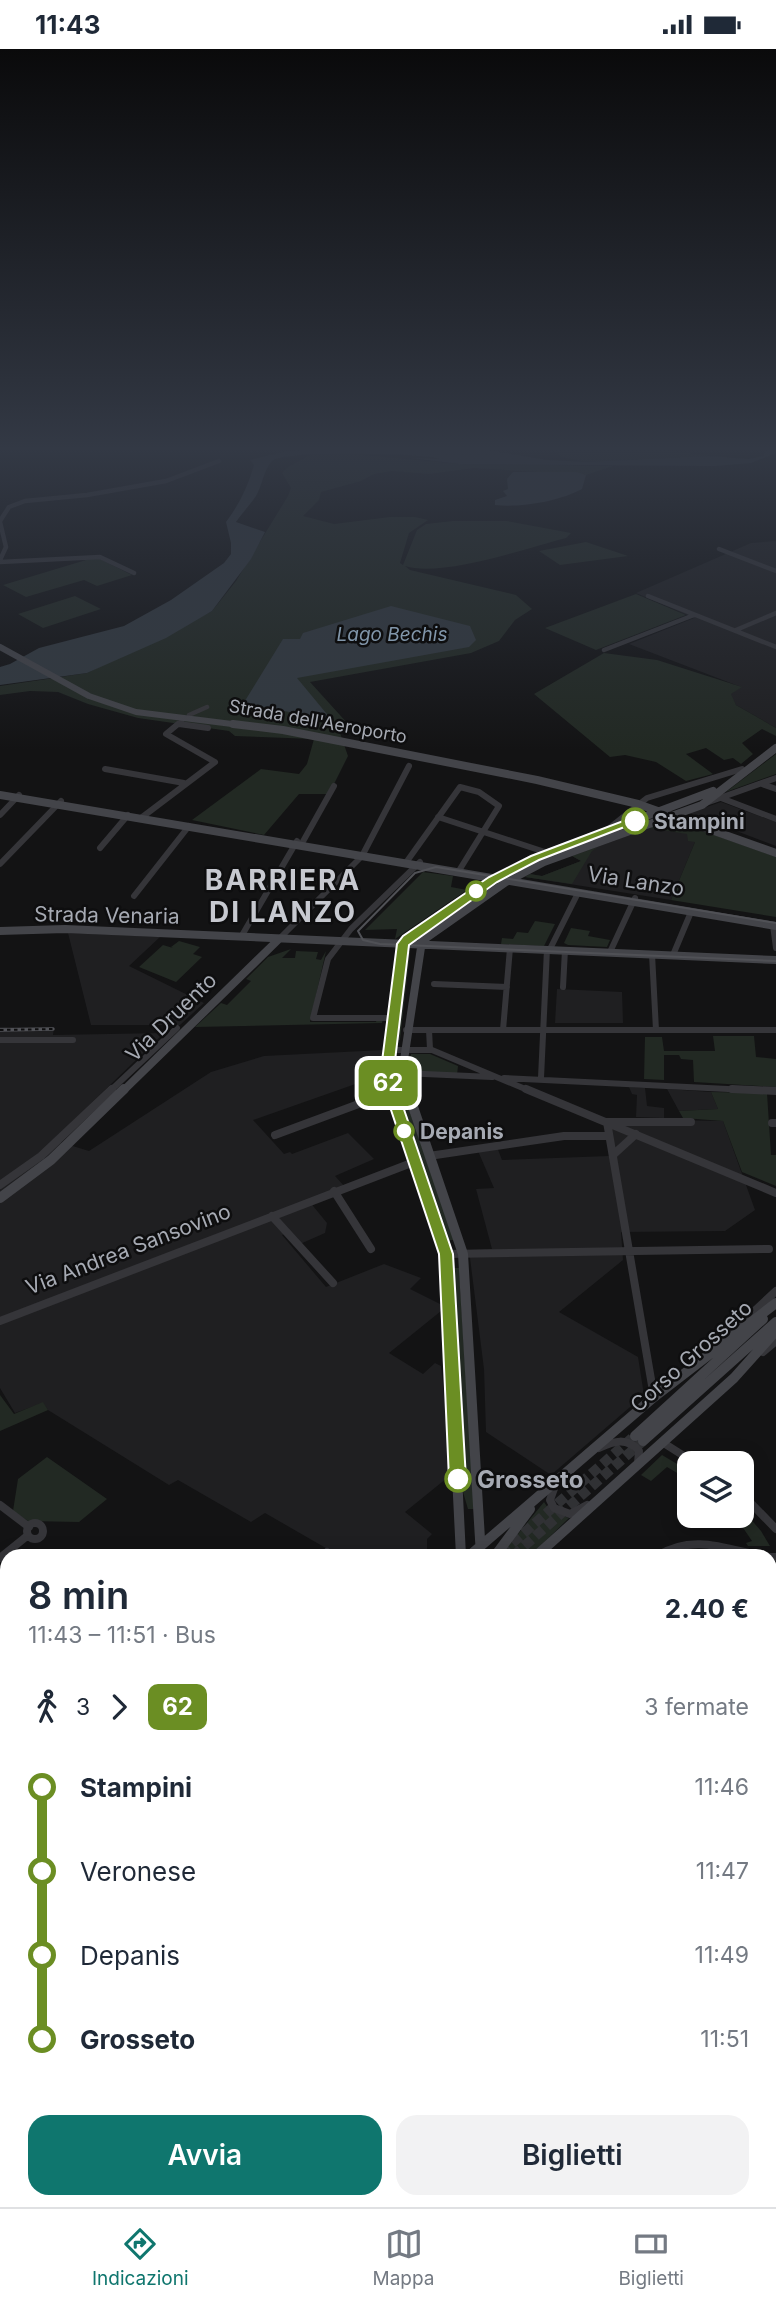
<!DOCTYPE html>
<html lang="it">
<head>
<meta charset="utf-8">
<style>
	:root { --surface:#fff; --page:#f2f2f3; --text:#1f2937; --muted:#747a83; --line:#e0e1e3; --accent:#0f766e }
	body { margin:0; font-family:Inter,sans-serif; background:var(--page); color:var(--text); height:100vh; display:flex; flex-direction:column; font-size:26px; white-space:nowrap }
	* { box-sizing:border-box; margin:0 }
	p { font-size:23px; color:var(--muted) }
	.icon { flex:none; width:38px; height:38px; fill:none; stroke:currentColor; stroke-width:2; stroke-linecap:round; stroke-linejoin:round }
	.map { position:relative; flex:1; overflow:hidden }
	.panel { position:absolute; left:0px; top:1500px; width:777px; height:660px; display:flex; flex-direction:column; background:var(--surface); border-radius:21px 21px 0 0; box-shadow:0 4px 18px #0003 }
	.panel>* { flex:none }
	.badge { padding:0 14px; border-radius:10px; font-size:24px; line-height:46px }
	.tools { position:absolute; left:677px; top:1402px; display:grid; gap:14px }
	.tools a { display:grid; place-items:center; width:77px; height:77px; border-radius:14px; background:var(--surface); box-shadow:0 4px 18px #0003; font-size:35px }
	.map>.badge { position:absolute; translate:-50% -50%; box-shadow:0 0 0 4px #fff }
	.legs { display:flex; align-items:center; gap:10px; height:77px; padding:0 28px; font-size:23px }
	.legs p { margin-inline-start:auto }
	.overview { display:flex; align-items:center; justify-content:space-between; height:119px; padding:0 28px }
	h1 { font-size:38px; font-weight:600; line-height:52px }
	.primary-button { display:flex; gap:14px; margin-top:auto; padding:14px 28px }
	.primary-button a { flex:1; height:80px; border-radius:21px; background:var(--accent); color:#fff; font-size:28px; font-weight:600; line-height:80px; text-align:center }
	.primary-button a+a { background:var(--page); color:var(--text) }
	ul { padding:0 28px; list-style:none }
	li { display:flex; align-items:center; gap:24px; height:84px; font-size:26px }
	li i { display:grid; place-items:center; width:10px; height:100%; margin:0 9px; background:currentColor }
	li i::after { content:''; width:18px; height:18px; margin:-9px; border:5px solid; border-radius:50%; background:var(--surface) }
	li p { margin-inline-start:auto }
	li:first-child i { background:linear-gradient(#0000 50%,currentColor 0) }
	li:last-child i { background:linear-gradient(currentColor 50%,#0000 0) }
	.status { display:flex; justify-content:space-between; align-items:center; height:49px; padding:0 35px; background:var(--surface); direction:ltr }
	.status svg { height:19px; fill:currentColor }
	.tabs { display:flex; justify-content:space-around; align-items:center; height:98px; border-top:2px solid var(--line); background:var(--surface); font-size:19px; color:var(--muted) }
	.tabs a { display:grid; justify-items:center; gap:4px }
	.tabs .current { color:var(--accent) }
	.map>svg:first-child { display:block }
	.built { fill:#1f1f21 }
	.green { fill:#222923 }
	.water { fill:#32393f }
	.lines { fill:none; stroke-linecap:round; stroke-linejoin:round }
	.secondary-tunnel { stroke:#303134; stroke-width:10; stroke-dasharray:10 5; stroke-linecap:butt }
	.street-far3 { stroke:#353539; stroke-width:4.5 }
	.street-far2 { stroke:#353539; stroke-width:6 }
	.street-far1 { stroke:#353539; stroke-width:8 }
	.street { stroke:#353539; stroke-width:10 }
	.secondary-far3 { stroke:#434449; stroke-width:6 }
	.secondary-far2 { stroke:#434449; stroke-width:8 }
	.secondary-far1 { stroke:#434449; stroke-width:10 }
	.secondary { stroke:#434449; stroke-width:14 }
	.tram { stroke:#505156; stroke-width:2 }
	.rail-casing { stroke:#505156; stroke-width:3.5 }
	.rail { stroke:#0e0e0f; stroke-width:2; stroke-dasharray:3.5; stroke-linecap:butt }
	.line-1 { fill:#6b8e23; stroke:#fff; stroke-width:2 }
	.stop-1-dot { fill:#fff; stroke:#6b8e23; stroke-width:3.5 }
	.labels { text-anchor:middle; dominant-baseline:central; stroke-width:5; stroke-linejoin:round; paint-order:stroke }
	.far-street-label { font-size:18px; fill:#a6aab3; stroke:#0e0e0f }
	.far-water-label { font-size:19px; font-style:italic; fill:#8196aa; stroke:#0e0e0f }
	.stop-label { font-size:21px; font-weight:bold; fill:#a6aab3; stroke:#0e0e0f; text-anchor:start }
	.street-label { font-size:21px; fill:#a6aab3; stroke:#0e0e0f }
	.near-stop-label { font-size:24px; font-weight:bold; fill:#a6aab3; stroke:#0e0e0f; text-anchor:start }
	.district-label { font-size:28px; font-weight:bold; letter-spacing:2px; fill:#c7c9d0; stroke:#0e0e0f }
</style>
</head>
<body>
<div class="status"><b>11:43</b><svg viewBox="0 0 49 12"><path d="M0 12V9h3v3zM5 12V6h3v6zM10 12V3h3v9zM15 12V0h3v12zM26 1h20v11H26zM47 4h2v5h-2z"/></svg></div>
<div class="map">
<svg width="776" height="2158" viewBox="0 0 776 2158">
	<rect width="100%" height="100%" fill="#131314"/>
	<path class="built" d="M776 492V679L736 656 730 645 741 638 629 595 694 569 636 544 751 494Z
		M721 753 776 773V797L689 764Z
		M672 771 700 781 671 851 525 828 530 825 542 827 581 812 572 807Z
		M68 884 160 888 129 917 204 954 180 976H91Z
		M557 940 622 943 623 974H555Z
		M0 978H54L53 986 164 984 53 1091 89 1102 211 1023 264 1007 383 1001 381 1026 253 1071 284 1105 290 1103 292 1105 348 1084 374 1110 335 1127 345 1138 309 1152 327 1174 325 1184 300 1195 290 1183 282 1186 326 1238 384 1215 421 1229 410 1240 446 1258 389 1304 423 1325 435 1314 441 1317 452 1425 405 1463 432 1485 427 1490V1507H327L331 1502 265 1464 251 1473 178 1431 169 1436 48 1361 43 1354 15 1364 0 1339Z
		M629 1038 645 1039 647 1057 664 1059V1069L636 1068 637 1046 632 1045Z
		M667 1040 711 1043 718 1060 679 1062Z
		M606 1070 723 1072 755 1161 725 1182 621 1183 623 1211 559 1263 638 1308 644 1346 551 1426 486 1383 484 1320 469 1201 492 1200 476 1140 494 1139 478 1102 497 1098 502 1111 609 1107Z
		M0 1552 7 1557V1694L0 1696Z"/>
	<path class="green" d="M547 399 656 400 710 407 586 413 562 408 553 400Z
		M312 405H351L460 415 613 417 586 426 474 419 429 425 392 422 374 425 361 432 321 443 319 451 303 467 334 475 390 468H415L428 471 409 484 400 514 403 516 417 481 426 475 453 472H507L571 484 566 489C527 499 440 529 405 517L410 521 516 546 532 560 515 571 499 592 471 604 310 633 349 676 340 684 348 707 329 745H299L264 786 192 771 261 720 299 725 307 715 314 690 235 687 229 682 138 669 88 655 58 643 30 642 0 646V637L87 624 212 562 236 532 288 447 291 439 282 424 288 418Z
		M586 493 628 507 560 516 539 502Z
		M96 508 132 526 97 537 84 531 26 548 3 536Z
		M636 545 686 566 596 601 545 579Z
		M75 547 101 560 43 579 18 565Z
		M604 604 657 611 742 638 731 645 736 656 776 679V687L762 680 742 694 753 705 741 715 733 709 724 711 706 699 686 705 713 725 686 732 656 713 625 706 610 708 534 645Z
		M776 705V725L726 743Z
		M672 771 776 808V868L671 851 695 793 688 792 687 785 649 779Z
		M598 798 592 802 572 835 525 828 530 825 542 827 581 812 572 807Z
		M423 823 453 827 451 838 467 841 395 890 397 880 365 881Z
		M535 872 555 875 544 897 501 895 502 889 513 890 517 883 528 884Z
		M571 879 590 882 588 887 610 891 607 898 568 896 564 894Z
		M179 892 200 898 193 905 202 908 176 933 139 918 163 896 173 899 171 898Z
		M291 900 282 909H295L296 902 318 903 316 910 321 911 326 902 310 973H376L377 970H383L382 974 195 978 221 954 227 956 251 932 246 930 268 908Z
		M405 903H410L400 991H392Z
		M713 987H754L756 1008 776 1010V1038L694 1033 693 1011 681 1010 679 1006H664V1031L644 1030 645 988H662L664 1002H715Z
		M411 1005H430L458 1017 457 1026 409 1023Z
		M390 1011H398V1029L454 1191H448L435 1161 390 1029Z
		M711 1043 767 1044 771 1106H776V1137L742 1123 723 1072 683 1069 679 1062 718 1060Z
		M450 1219H459L474 1460H468L463 1443Z
		M0 1346 14 1365 43 1353 48 1361 0 1382Z
		M662 1406 689 1422V1431L667 1418 651 1432 641 1426Z
		M47 1408 107 1450 79 1473 28 1472 13 1462 18 1430Z
		M544 1453 550 1462 569 1469 530 1507H500Z
		M742 1460 761 1482 770 1497H748L746 1494 752 1492 735 1467 742 1466Z"/>
	<path class="water" d="M319 399H476L547 411 586 413 710 407 749 410 763 407 768 399H776V404L751 414 715 417 460 415 411 409 440 410C423 404 283 401 272 412 264 420 262 437 256 447 250 456 242 464 236 473L265 483 251 510 212 562 166 589 87 624 0 636V618L10 615 39 599 124 577 171 551 224 514 231 505V494L226 473C239 456 248 437 254 416L250 411 283 403Z
		M513 423H576L586 426 582 440C560 452 521 459 495 456V451L507 447 503 442 508 440 507 430Z
		M391 557 470 577 476 591 469 598 297 629 331 670 243 655 283 590H300L303 584Z"/>
	<g class="lines">
		<path class="secondary-tunnel" d="M501 1504 632 1389
			M513 1507 643 1392"/>
		<path class="street-far3" d="M0 472 9 458 25 452 87 446 166 432 219 412
			M0 473 6 498 0 511
			M719 500 776 522
			M0 513 100 508 134 524
			M648 547 776 598
			M736 581 776 564
			M604 601 694 566
			M189 666 207 658
			M179 675 191 677
			M176 677 182 672"/>
		<path class="street-far2" d="M179 675 208 679
			M105 720 184 734
			M762 735 776 740
			M721 749 776 770
			M706 754 776 729
			M0 766 19 746
			M438 768 548 804
			M141 769 215 713 166 685 178 675
			M608 780 647 749 742 720
			M301 796 334 737
			M100 799 128 766
			M0 815 61 752
			M405 815 460 738 479 743 499 757 460 820
			M134 847 189 777
			M773 876 776 899
			M241 888 297 792
			M279 890 362 807 409 717
			M550 900 578 844
			M610 903 635 849
			M652 905 656 981
			M673 906 691 863
			M434 935 507 938
			M563 938 565 901
			M392 969H313L328 910 351 880 420 813
			M406 981H776
			M429 981 430 1000
			M503 981 510 899
			M0 991H73
			M388 1001H432L530 1042
			M402 1024 492 1028
			M504 1029 769 1042
			M541 1029 547 900
			M110 1042 177 979"/>
		<path class="street-far1" d="M526 1040 776 1144
			M732 1040 776 1042
			M772 1074H776
			M275 1086 391 1043
			M613 1106 636 1085
			M429 1107 564 1087H609
			M0 1136 41 1107 112 1040
			M334 1142 371 1200
			M272 1167 333 1234
			M446 1205 769 1200
			M0 1272 414 1113
			M733 1282 776 1242
			M763 1303 776 1292
			M654 1348 607 1073H691
			M662 1393 695 1414
			M599 1399C614 1392 627 1388 639 1402L638 1414
			M556 1434 550 1451 554 1459 570 1465 587 1456
			M742 1445 776 1480
			M0 1456 29 1478
			M27 1482a8 8 0 1 1 16 0a8 8 0 1 1-16 0Z
			M323 1507 327 1503
			M657 1507C692 1485 724 1499 761 1507
			M770 1508H776
			M0 1509 27 1487"/>
		<path class="street" d="M770 1595 776 1583
			M770 1616 776 1689
			M770 1756 776 1752
			M770 1778 776 1776
			M0 1915 7 1909
			M0 1985 7 1979
			M770 1996 776 2030
			M770 2122H776
			M239 2158 245 2152"/>
		<path class="secondary-far3" d="M0 598 89 647 136 663 248 677"/>
		<path class="secondary-far2" d="M233 675 283 681 537 731 638 755 776 804
			M0 746 776 877
			M0 882 65 880 776 911
			M403 895 493 831 535 809 713 742
			M123 1042 279 890
			M392 1042 386 1025 403 895
			M408 1042 402 1024 422 892 506 833 544 813 702 756 776 699"/>
		<path class="secondary-far1" d="M391 1040 446 1205 461 1507
			M407 1040 463 1205 481 1507
			M0 1149 51 1111 124 1040
			M635 1387 763 1270
			M643 1392 776 1273
			M469 1507 654 1348 776 1254
			M495 1507 530 1460
			M536 1507 734 1329 776 1282"/>
		<path class="secondary" d="M0 1528 7 1534
			M0 1543 7 1549
			M770 1868 776 1870
			M770 1885 776 1886
			M0 1939 7 1933
			M0 1959 7 1953
			M504 2152 505 2158
			M537 2152 538 2158"/>
		<path class="tram" d="M776 874 436 818 415 824 358 882 363 891 380 895 776 912"/>
		<g class="rail-casing">
			<path id="rail" d="M0 981 53 980"/>
		</g>
		<use href="#rail" class="rail"/>
	</g>
	<linearGradient id="sky" x2="0" y2="1"><stop stop-color="#0a0a0b"/><stop offset="0.57" stop-color="#333945"/><stop offset="1" stop-color="#333945" stop-opacity="0"/></linearGradient>
	<rect width="776" height="701" fill="url(#sky)"/>
	<path class="line-1" d="M631 769 640 772 539 811 497 833 409 896 393 1028 453 1205 466 1430 458 1436 449 1430 439 1205 380 1028 397 895 403 887 489 828 531 807Z"/>
	<g class="stop-1-dot">
		<circle cx="635" cy="772" r="12"/>
		<circle cx="476" cy="842" r="9"/>
		<circle cx="404" cy="1082" r="9"/>
		<circle cx="458" cy="1430" r="12"/>
	</g>
	<g class="labels">
		<g class="far-street-label">
			<text transform="translate(318 672) rotate(10)">Strada dell'Aeroporto</text>
		</g>
		<g class="far-water-label">
			<text x="392" y="585">Lago Bechis</text>
		</g>
		<g class="stop-label">
			<text x="654" y="772">Stampini</text>
			<text x="420" y="1082">Depanis</text>
		</g>
		<g class="street-label">
			<text transform="translate(636 832) rotate(9)">Via Lanzo</text>
			<text transform="translate(107 866) rotate(1)">Strada Venaria</text>
			<text transform="translate(171 968) rotate(-44)">Via Druento</text>
			<text transform="translate(128 1200) rotate(-21)">Via Andrea Sansovino</text>
			<text transform="translate(691 1307) rotate(-42)">Corso Grosseto</text>
		</g>
		<g class="near-stop-label">
			<text x="477" y="1430">Grosseto</text>
		</g>
		<g class="district-label">
			<text x="283" y="831">BARRIERA<tspan x="283" dy="32">DI LANZO</tspan></text>
		</g>
	</g>
</svg>
<div class="tools">
<a><svg class="icon" aria-label="layers" viewBox="0 0 24 24"><path d="M12 4l9 5-9 5-9-5zM3 14l9 5 9-5"/></svg></a>
</div>
<b class="badge" style="left:388px;top:1034px;background:#6b8e23;color:#fff">62</b>
<section class="panel">
<div class="overview"><div><h1>8 min</h1><p>11:43 – 11:51 · Bus</p></div><b>2.40 €</b></div>
<div class="legs"><svg class="icon" aria-label="walk" viewBox="0 0 24 24"><circle cx="13" cy="4" r="2"/><path d="M13 8l-2 6 4 7M11 14l-3 7M7 12l3-4h3l4 4"/></svg>3<svg class="icon" aria-label="forward" viewBox="0 0 24 24"><path d="M9 5l7 7-7 7"/></svg><b class="badge" style="background:#6b8e23;color:#fff">62</b><p>3 fermate</p></div>
<ul>
<li><i style="color:#6b8e23"></i><b>Stampini</b><p>11:46</p></li>
<li><i style="color:#6b8e23"></i><span>Veronese</span><p>11:47</p></li>
<li><i style="color:#6b8e23"></i><span>Depanis</span><p>11:49</p></li>
<li><i style="color:#6b8e23"></i><b>Grosseto</b><p>11:51</p></li>
</ul>
<div class="primary-button"><a>Avvia</a><a>Biglietti</a></div>
</section>
</div>
<nav class="tabs">
<a class="current"><svg class="icon" aria-label="directions" viewBox="0 0 24 24"><path d="M12 3l9 9-9 9-9-9zM9 14v-3h6M13 9l2 2-2 2"/></svg>Indicazioni</a>
<a><svg class="icon" aria-label="map" viewBox="0 0 24 24"><path d="M3 6l6-2 6 2 6-2v14l-6 2-6-2-6 2zM9 4v14M15 6v14"/></svg>Mappa</a>
<a><svg class="icon" aria-label="tickets" viewBox="0 0 24 24"><path d="M3 7h18v10H3zM15 7v10"/></svg>Biglietti</a>
</nav>
</body>
</html>
